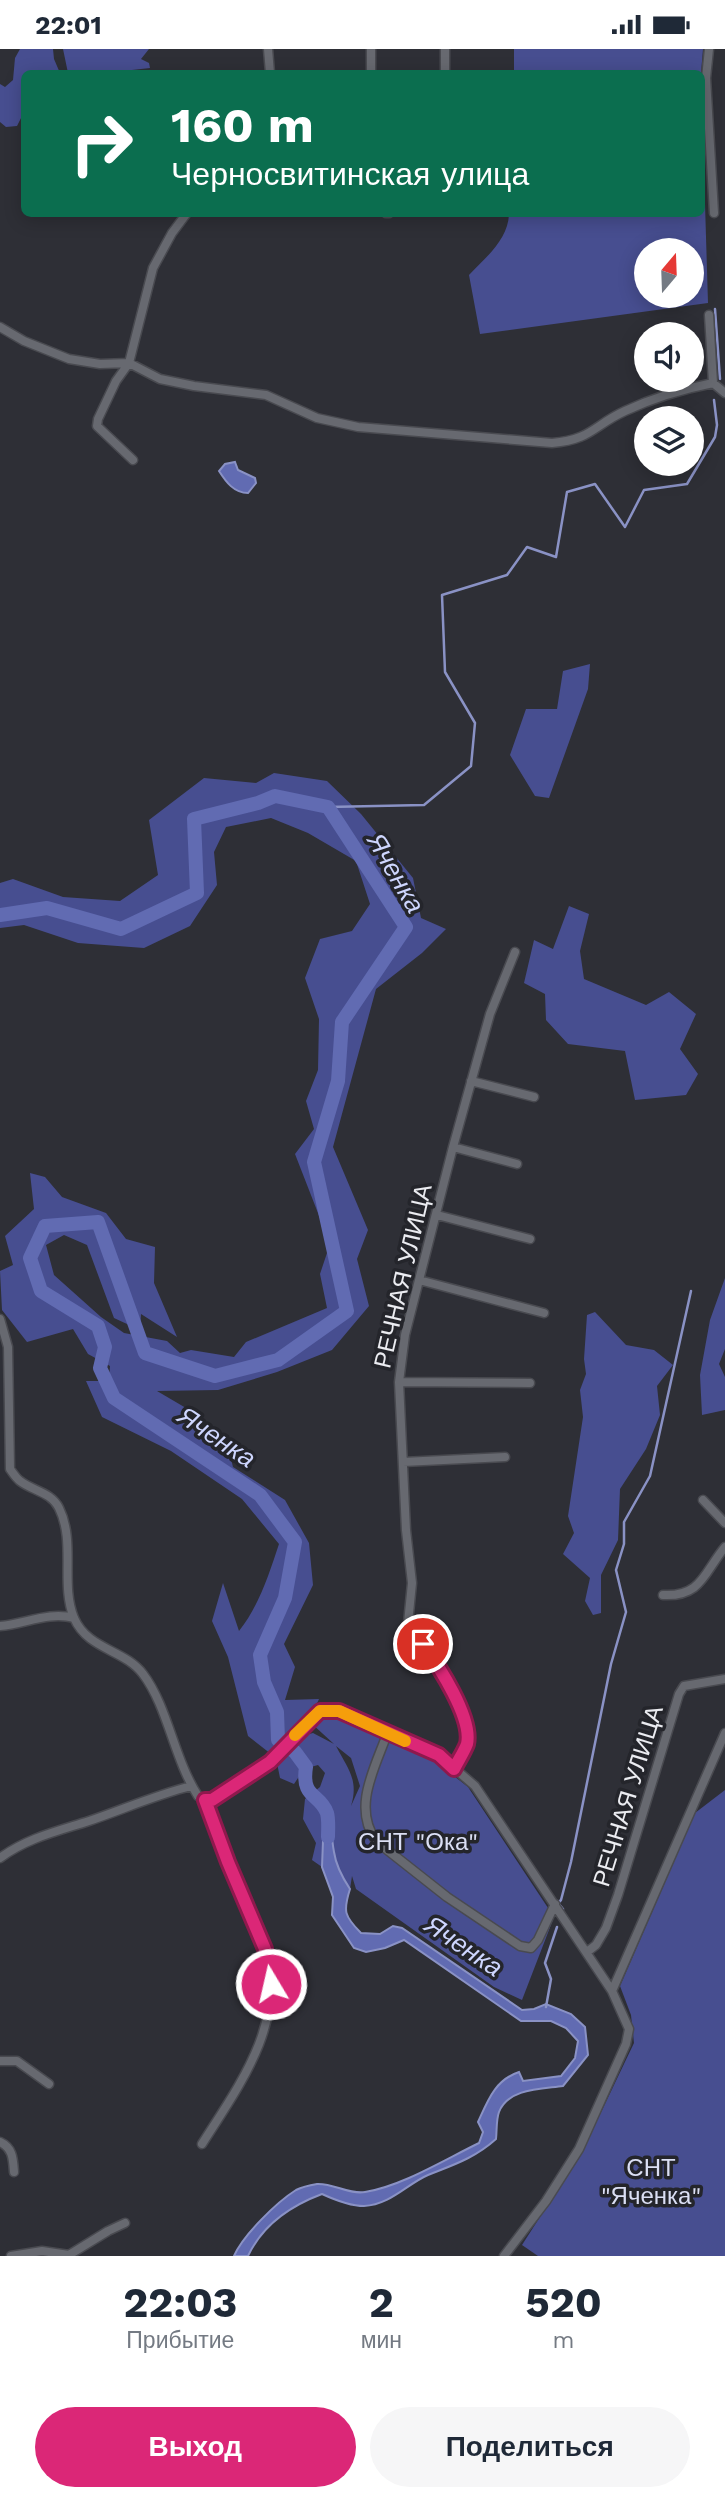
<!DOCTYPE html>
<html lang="ru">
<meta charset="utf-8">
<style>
:root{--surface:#fff;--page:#f6f6f7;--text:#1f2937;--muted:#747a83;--accent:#db2777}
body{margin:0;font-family:"Work Sans",sans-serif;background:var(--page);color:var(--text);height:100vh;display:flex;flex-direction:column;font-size:26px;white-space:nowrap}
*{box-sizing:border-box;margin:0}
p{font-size:23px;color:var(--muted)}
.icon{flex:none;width:38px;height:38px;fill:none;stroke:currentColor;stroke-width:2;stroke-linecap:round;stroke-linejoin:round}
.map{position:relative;height:2207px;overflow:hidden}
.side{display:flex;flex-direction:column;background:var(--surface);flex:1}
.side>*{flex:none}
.hud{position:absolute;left:21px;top:21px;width:684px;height:147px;border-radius:10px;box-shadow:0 4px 18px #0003;background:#0b6e4f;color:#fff;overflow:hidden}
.needle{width:46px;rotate:19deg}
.controls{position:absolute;left:634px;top:189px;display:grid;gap:14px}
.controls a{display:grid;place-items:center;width:70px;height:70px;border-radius:50%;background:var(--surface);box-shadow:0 4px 18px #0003;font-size:35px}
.pin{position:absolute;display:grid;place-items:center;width:60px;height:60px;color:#fff;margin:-30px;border:4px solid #fff;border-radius:50%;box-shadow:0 2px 7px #0007}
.me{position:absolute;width:77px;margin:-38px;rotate:351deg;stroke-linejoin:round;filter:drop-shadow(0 0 5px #0008)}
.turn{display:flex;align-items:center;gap:24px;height:147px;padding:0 35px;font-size:32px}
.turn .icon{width:91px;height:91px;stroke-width:2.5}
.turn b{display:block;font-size:49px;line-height:60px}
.eta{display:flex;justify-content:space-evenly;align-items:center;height:119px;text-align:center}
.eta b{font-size:42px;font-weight:700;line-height:49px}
.cta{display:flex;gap:14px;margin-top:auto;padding:14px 35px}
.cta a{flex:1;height:80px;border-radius:42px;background:var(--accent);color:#fff;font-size:28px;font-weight:700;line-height:80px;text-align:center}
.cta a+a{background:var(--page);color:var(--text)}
.status{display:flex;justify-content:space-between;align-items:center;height:49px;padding:0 35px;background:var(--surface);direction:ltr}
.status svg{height:19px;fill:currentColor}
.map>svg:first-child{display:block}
.green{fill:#474e90;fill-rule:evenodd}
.water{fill:#616bb2;stroke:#8a92c5;stroke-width:2}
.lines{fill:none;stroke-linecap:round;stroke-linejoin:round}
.stream{stroke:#8a92c5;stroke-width:2.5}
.river{stroke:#616bb2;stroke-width:14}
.minor-casing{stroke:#494a50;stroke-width:11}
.minor{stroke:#676970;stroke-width:8}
.route-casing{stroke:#8e194d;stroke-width:18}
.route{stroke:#db2777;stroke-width:12}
.slow{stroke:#f59e0b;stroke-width:12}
.labels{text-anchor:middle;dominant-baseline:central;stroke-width:7;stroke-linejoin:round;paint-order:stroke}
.street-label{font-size:24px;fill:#ebecf1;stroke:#24252b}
.park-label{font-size:24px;fill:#dbdff4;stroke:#24252b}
.water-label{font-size:26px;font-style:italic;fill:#ced6fe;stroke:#24252b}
</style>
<div class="status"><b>22:01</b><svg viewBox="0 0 49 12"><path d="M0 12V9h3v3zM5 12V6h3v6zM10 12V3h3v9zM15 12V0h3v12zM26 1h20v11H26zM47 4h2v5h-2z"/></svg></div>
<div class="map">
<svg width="725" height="2207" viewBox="0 0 725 2207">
<rect width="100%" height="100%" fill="#2e2f36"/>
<path class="green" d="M20,0H53L54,10L60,24H24V63L17,77L6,78L0,73V35L5,38L13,31L15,9Z
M63,0H149L141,10L149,14L150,19L123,22L122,24H68Z
M514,0H703L701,24H514Z
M702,55L708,254L480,285L469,226C486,208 508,191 509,165L702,164ZM646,201H691V247H646Z
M590,615L588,640L549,749L535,747L510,706L526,660H557L563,622Z
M274,724L327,732L361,765L413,829L421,869L446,880L422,904L376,940L333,1098L368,1181L357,1210L369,1257L332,1301L277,1323L218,1341L157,1342L203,1369L200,1387L228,1398L233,1418L285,1451L309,1494L313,1536L284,1595L295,1618L285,1651L319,1650C315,1662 281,1693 271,1705L248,1687L228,1608L212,1572L223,1534L239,1582C259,1557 269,1525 279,1495L242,1450L171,1402L102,1368L86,1332H109L110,1317L88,1305L73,1280L27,1293L2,1261L0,1222L13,1216L5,1187L34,1160L30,1124L45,1128L62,1148L106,1164L126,1190L155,1198L154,1234L177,1288L141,1265L140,1281L114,1269L87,1196L64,1186L46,1196L54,1226L101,1268L124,1284L167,1292L180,1304L191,1301L234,1308L246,1293L327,1259L320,1225L330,1195L295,1105L314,1080L306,1052L318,1021L319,970L305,929L320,890L352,882L370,855L356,812L308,784L271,769L226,778L214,803L217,836L190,877L144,899L78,894L24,876L0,879V834L13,830L63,848L120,852L158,826L149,771L204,729L256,734Z
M569,857L589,865L580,902L584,930L646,956L669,943L696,965L680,1000L698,1025L686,1046L635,1051L625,1002L568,995L546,971L545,945L524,934L534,891L553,900Z
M725,1229V1300L719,1315L725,1328V1361L702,1366L700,1326L710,1271Z
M595,1263L626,1296L654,1301L673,1316L657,1337L660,1366L646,1400L620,1440L618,1491L601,1526V1564L593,1566L585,1552L590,1529L563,1505L574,1484L568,1467L583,1368L580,1341L586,1325L584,1310L587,1266Z
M331,1665L388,1693L436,1713L468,1738L554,1868L522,1951L494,1938L356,1840L352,1827L350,1840C342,1828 336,1818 334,1804C331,1788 335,1781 324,1767L322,1818L312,1811L316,1794L303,1770L305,1750L320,1738L325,1724L318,1716L304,1720L294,1735L280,1729L277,1714L306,1686L313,1684L334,1695L311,1674ZM336,1697L351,1709L360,1737L351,1757C359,1731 348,1720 336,1697Z
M725,1741V2207H538L522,2196L583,2101L634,1994L631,1966L620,1937L695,1764Z"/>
<path class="water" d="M235,413L238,421L255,429L256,434L248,444C234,444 226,433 219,422L225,415Z
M324,1766C333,1779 331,1788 334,1803C336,1817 342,1828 350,1840C343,1862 344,1867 361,1884L380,1885L393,1877L402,1879L522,1961L534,1960L546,1955L571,1965L585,1978L588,2006L563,2037C543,2040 508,2039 499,2063C496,2071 497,2082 496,2090C475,2109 453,2116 428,2126C407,2135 390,2156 364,2157C350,2157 335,2151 322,2145C290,2157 263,2175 248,2207H234C243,2186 277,2153 296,2141C302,2138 311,2136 317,2135C333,2134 350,2146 365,2143C402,2137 444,2111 479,2094L483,2083L478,2073C488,2051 495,2031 519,2023L523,2032L561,2027L575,2009L578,1992L566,1979L551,1972H521L404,1891L385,1899L366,1903L354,1899L332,1866L333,1848L322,1818Z"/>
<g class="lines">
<path class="stream" d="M715,260L720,330
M328,758L424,756L471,717L475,674L445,623L442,546L507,526L527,498L556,508L567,443L595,435L625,478L644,441L687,435L715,388L717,376L714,351
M563,1860L558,1854L561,1851L571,1813L611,1615L626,1563L616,1521L624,1495V1473L650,1427L691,1242
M546,1958L551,1930L545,1914L557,1878"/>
<path class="river" d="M0,866L47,859L121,880L197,844L194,770L258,754L275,747L328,758L406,878L342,973L338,1032L314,1113L347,1262L278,1311L215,1327L145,1304L98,1173L45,1177L30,1209L41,1242L98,1277L105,1298L100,1319L114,1349L260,1446L295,1493L285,1549L260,1606L264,1633L277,1663L278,1691L295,1703L306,1718C301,1750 320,1744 327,1764C329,1771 328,1782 328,1788"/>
<defs>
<path id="minor" d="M268,0L270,24
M371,0V24
M709,0L706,29L714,164
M445,24V0
M386,164H389
M709,266L713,334L725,344
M0,278L24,292L69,310L100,315L129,314L160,330L194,337L266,346L317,369L358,378L552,394C591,391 594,376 625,362C653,349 683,340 713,334
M133,411L97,377L98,370L116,332L129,314L153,219L172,184L187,164
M471,1032L534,1048
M453,1098L517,1115
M437,1166L530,1190
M419,1231L544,1264
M0,1270L8,1298L10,1420C13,1424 16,1429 20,1432C33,1442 51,1443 59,1459C76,1493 60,1535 74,1569C88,1601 124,1600 143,1625C168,1658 174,1710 198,1747L205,1751H212L270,1713L301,1679L320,1663L339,1662L439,1706L475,1737L612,1942L629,1980L626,1995L579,2100L546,2152L504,2207
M399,1333L530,1334
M403,1413L505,1408
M703,1451L725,1474
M663,1546C702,1548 704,1523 725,1498
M0,1577C25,1575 49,1562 74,1569
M387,1685C375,1719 352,1758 376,1792L447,1848L520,1897L531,1899L538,1891L555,1855
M455,1720L467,1694V1675L438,1617L408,1574L412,1534L406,1481L399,1333L405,1286L453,1098L490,965L515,903
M0,1809C27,1789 58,1782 89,1772C124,1760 156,1746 191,1737
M587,1903L596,1896L606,1879L618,1846L679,1645L684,1637L725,1630
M612,1942L725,1684
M0,2012H17L49,2035
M0,2093C13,2099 13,2110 14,2123
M202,2095C238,2038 286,1975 266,1904C260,1883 246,1857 237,1836C226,1808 211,1780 205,1751
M11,2207L42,2202L69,2206L108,2182L125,2174"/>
</defs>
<use href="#minor" class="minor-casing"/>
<use href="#minor" class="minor"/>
</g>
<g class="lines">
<defs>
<path id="route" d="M271,1935L265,1900L228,1813L205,1751H212L270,1713L320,1662H339L439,1706L454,1720C458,1712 464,1703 467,1695C473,1669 438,1616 423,1595"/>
</defs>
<use href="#route" class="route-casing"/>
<use href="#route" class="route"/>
<path class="slow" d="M295,1686L320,1662H339L405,1692"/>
</g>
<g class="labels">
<g class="street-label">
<text transform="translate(403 1227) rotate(-77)">РЕЧНАЯ УЛИЦА</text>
<text transform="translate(628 1747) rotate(-73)">РЕЧНАЯ УЛИЦА</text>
</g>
<g class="park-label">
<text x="418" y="1793">СНТ "Ока"</text>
<text x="651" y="2119">СНТ<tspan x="651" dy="28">"Яченка"</tspan></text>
</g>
<g class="water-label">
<text transform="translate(396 824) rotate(60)">Яченка</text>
<text transform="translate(217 1388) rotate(34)">Яченка</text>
<text transform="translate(464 1897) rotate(34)">Яченка</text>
</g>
</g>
</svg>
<div class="controls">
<a><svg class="needle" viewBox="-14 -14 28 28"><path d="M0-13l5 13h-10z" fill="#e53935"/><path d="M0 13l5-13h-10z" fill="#747a83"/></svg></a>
<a><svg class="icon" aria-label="sound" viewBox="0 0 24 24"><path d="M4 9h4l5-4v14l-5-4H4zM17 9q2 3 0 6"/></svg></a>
<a><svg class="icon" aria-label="layers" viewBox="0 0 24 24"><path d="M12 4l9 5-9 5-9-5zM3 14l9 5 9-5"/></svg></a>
</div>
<div class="pin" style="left:423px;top:1595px;background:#d93025"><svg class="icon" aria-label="arrive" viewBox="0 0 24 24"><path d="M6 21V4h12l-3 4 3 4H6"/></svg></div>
<svg class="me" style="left:271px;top:1935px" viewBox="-20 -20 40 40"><circle r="17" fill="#db2777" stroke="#fff" stroke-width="3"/><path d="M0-11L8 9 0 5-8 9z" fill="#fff"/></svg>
<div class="hud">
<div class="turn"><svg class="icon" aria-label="right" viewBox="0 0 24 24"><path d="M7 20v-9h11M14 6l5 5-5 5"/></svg><div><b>160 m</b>Черносвитинская улица</div></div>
</div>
</div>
<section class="side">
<div class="eta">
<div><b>22:03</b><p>Прибытие</p></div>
<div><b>2</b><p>мин</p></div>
<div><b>520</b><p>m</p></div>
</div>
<div class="cta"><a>Выход</a><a>Поделиться</a></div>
</section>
